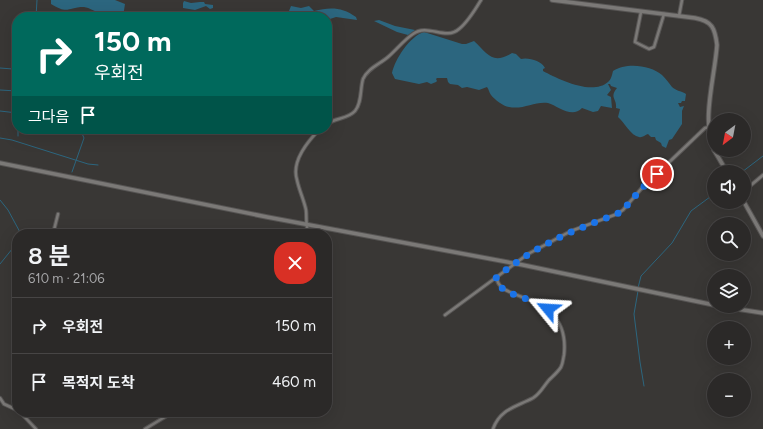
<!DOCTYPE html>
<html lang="ko">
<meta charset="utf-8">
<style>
:root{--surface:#2b2928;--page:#373534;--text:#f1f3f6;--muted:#a6a6a8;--line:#474545}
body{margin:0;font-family:Figtree,"Noto Sans KR",sans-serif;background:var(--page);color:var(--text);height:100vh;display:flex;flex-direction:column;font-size:15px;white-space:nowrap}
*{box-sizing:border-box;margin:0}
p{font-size:13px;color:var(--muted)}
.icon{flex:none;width:22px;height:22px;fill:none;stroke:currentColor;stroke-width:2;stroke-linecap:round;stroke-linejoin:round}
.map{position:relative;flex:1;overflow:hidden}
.drawer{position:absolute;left:12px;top:229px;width:320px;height:188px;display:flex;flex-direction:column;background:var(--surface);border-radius:16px;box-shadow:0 4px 16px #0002,0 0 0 1px var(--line)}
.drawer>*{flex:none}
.hud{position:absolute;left:12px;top:12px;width:320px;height:122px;border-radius:16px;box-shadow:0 4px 16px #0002,0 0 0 1px var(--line);background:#00695c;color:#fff;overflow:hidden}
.needle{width:26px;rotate:212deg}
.tools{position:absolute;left:707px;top:113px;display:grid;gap:8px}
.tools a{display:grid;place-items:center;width:44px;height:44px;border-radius:50%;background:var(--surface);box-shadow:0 4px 16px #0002,0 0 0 1px var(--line);font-size:20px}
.pin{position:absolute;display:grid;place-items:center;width:34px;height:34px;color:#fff;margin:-17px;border:2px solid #fff;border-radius:50%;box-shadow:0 1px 4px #0007}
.me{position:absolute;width:44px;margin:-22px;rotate:297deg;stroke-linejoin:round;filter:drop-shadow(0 0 3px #0008)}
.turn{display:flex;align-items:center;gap:14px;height:84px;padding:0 16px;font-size:18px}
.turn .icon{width:52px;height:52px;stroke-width:2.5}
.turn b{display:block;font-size:28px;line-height:34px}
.then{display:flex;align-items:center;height:38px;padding:0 16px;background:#0003;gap:8px;font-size:15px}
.round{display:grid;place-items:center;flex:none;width:42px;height:42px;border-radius:16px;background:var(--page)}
.overview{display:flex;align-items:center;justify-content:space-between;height:68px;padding:0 16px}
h1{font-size:24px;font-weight:600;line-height:30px}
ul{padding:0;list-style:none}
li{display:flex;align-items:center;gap:12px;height:56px;padding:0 16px;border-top:1px solid var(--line)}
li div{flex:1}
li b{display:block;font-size:15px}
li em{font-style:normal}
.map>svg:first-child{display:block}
.water{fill:#2c667f}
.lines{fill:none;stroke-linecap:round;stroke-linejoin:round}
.stream{stroke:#2c667f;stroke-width:1}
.minor-casing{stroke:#575554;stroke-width:4.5}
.secondary-casing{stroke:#575554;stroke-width:5.5}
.minor{stroke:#7b7977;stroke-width:2.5}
.secondary{stroke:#7b7977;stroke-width:3.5}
.route{stroke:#1a73e8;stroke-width:7;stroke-dasharray:0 12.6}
</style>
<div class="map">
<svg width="763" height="429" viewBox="0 0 763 429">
<rect width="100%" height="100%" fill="#393735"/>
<path class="water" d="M51,0H115L125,4L123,17C115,18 107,17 99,13C94,11 90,8 84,7C67,7 69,15 51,4Z
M184,1L191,3L200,2H204L205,4L213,5V8L210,9L206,6L195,10L183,8V3Z
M291,6L301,8L309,6L314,11C330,7 342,7 356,17L357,20L336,17L327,20V17H307L289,11Z
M379,20L395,26L415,30L408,35L397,32L374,21Z
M424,32L462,44H466L474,41C488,54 492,65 512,53L516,54L521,59C528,57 542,61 545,68L543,69V71C558,79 592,96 608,82C611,80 612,75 613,71C626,62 651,65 662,75C666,79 669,83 672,87C676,91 682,91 686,94L685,101H682L681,103H678L680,107L684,106L682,111V124L672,139L669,140L666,148L662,146L661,143L656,140L655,137H651L648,134C645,135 642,138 639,137C631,136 624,122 618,117L620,109L616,108C617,98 609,98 617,88L611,86L610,84H608L611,90L607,95L611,97L612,108L601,106L598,111L593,112L582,108C572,119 558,106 548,103C535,101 523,110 509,107C503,106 495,100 491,95C489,92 489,90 487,87L479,90L467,87L462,88L458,85L450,84L448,82L447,78H437L436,79L437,81L436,82L431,84L427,82L419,84L395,79L392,73C395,59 410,36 424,32Z"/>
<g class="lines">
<path class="stream" d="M36,17L37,0
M0,68L13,69
M0,90L17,91
M0,111L17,113
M18,136V129
M0,138L12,140L88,164L98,165
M72,172L84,138L80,129
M742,172L763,156
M0,200L8,210L21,234
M0,264L17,243
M638,288L641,276L672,243L691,211L714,194
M638,291L634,314L640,362L644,386"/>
<defs>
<path id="minor" d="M641,12L635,42L649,49L654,47L664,14
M679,16L682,0
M327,124C335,118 348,119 355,111C362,103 360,89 363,79C368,68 380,64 388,57C397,49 404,40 413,34C428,23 445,41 459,29C468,22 475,10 481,0
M744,191L763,175
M53,234L58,214
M309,234C305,226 307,218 306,210C304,200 299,190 297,180C291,161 307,142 320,129
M445,315L528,254L571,231L617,214L623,210L641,189L705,128L709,127
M0,398L4,404L17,410
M20,412L36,429
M145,429L173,412
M493,429C500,409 516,407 533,398C540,394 543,387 549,380C553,376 558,372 561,367C563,363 563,359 564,355C571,290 497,303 497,278"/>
<path id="secondary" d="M552,0L695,18C712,21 715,28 717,45C715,76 701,121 714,149
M714,150L727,172
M0,163L267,217L523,265L714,305
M744,202L763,236
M718,306L763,313"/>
</defs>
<use href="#minor" class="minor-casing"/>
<use href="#secondary" class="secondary-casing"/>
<use href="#minor" class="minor"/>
<use href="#secondary" class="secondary"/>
</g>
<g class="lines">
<path class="route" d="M548,309C543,306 538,303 533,301C523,297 497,292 496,278C534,246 571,231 617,214L623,210L641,189L657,174"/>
</g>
</svg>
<div class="tools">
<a><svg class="needle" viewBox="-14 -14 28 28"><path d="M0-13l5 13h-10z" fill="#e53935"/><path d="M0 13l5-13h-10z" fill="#a6a6a8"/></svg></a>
<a><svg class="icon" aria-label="sound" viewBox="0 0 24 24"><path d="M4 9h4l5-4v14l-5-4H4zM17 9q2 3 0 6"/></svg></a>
<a><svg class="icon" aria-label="search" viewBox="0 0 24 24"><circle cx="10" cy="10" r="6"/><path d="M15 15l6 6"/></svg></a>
<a><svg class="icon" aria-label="layers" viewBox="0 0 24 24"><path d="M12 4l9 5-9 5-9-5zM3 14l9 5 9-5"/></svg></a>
<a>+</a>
<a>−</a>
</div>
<div class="pin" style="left:657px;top:174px;background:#d93025"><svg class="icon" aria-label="arrive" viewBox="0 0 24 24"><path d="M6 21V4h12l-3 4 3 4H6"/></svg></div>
<svg class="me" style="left:548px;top:309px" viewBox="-20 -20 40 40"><path d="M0-17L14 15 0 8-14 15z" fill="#1a73e8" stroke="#fff" stroke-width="4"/></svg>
<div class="hud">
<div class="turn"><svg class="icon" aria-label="right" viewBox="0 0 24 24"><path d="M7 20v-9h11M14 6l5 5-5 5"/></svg><div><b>150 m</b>우회전</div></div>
<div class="then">그다음<svg class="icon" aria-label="arrive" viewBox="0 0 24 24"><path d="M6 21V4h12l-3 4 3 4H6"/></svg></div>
</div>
<section class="drawer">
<div class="overview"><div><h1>8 분</h1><p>610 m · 21:06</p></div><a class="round" style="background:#d93025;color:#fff"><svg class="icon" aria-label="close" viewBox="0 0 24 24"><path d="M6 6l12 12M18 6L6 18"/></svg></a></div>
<ul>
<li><svg class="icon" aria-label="right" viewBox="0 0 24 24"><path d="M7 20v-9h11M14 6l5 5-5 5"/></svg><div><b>우회전</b></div><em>150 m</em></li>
<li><svg class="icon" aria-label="arrive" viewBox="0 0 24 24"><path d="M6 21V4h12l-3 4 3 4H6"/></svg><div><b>목적지 도착</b></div><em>460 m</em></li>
</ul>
</section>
</div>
